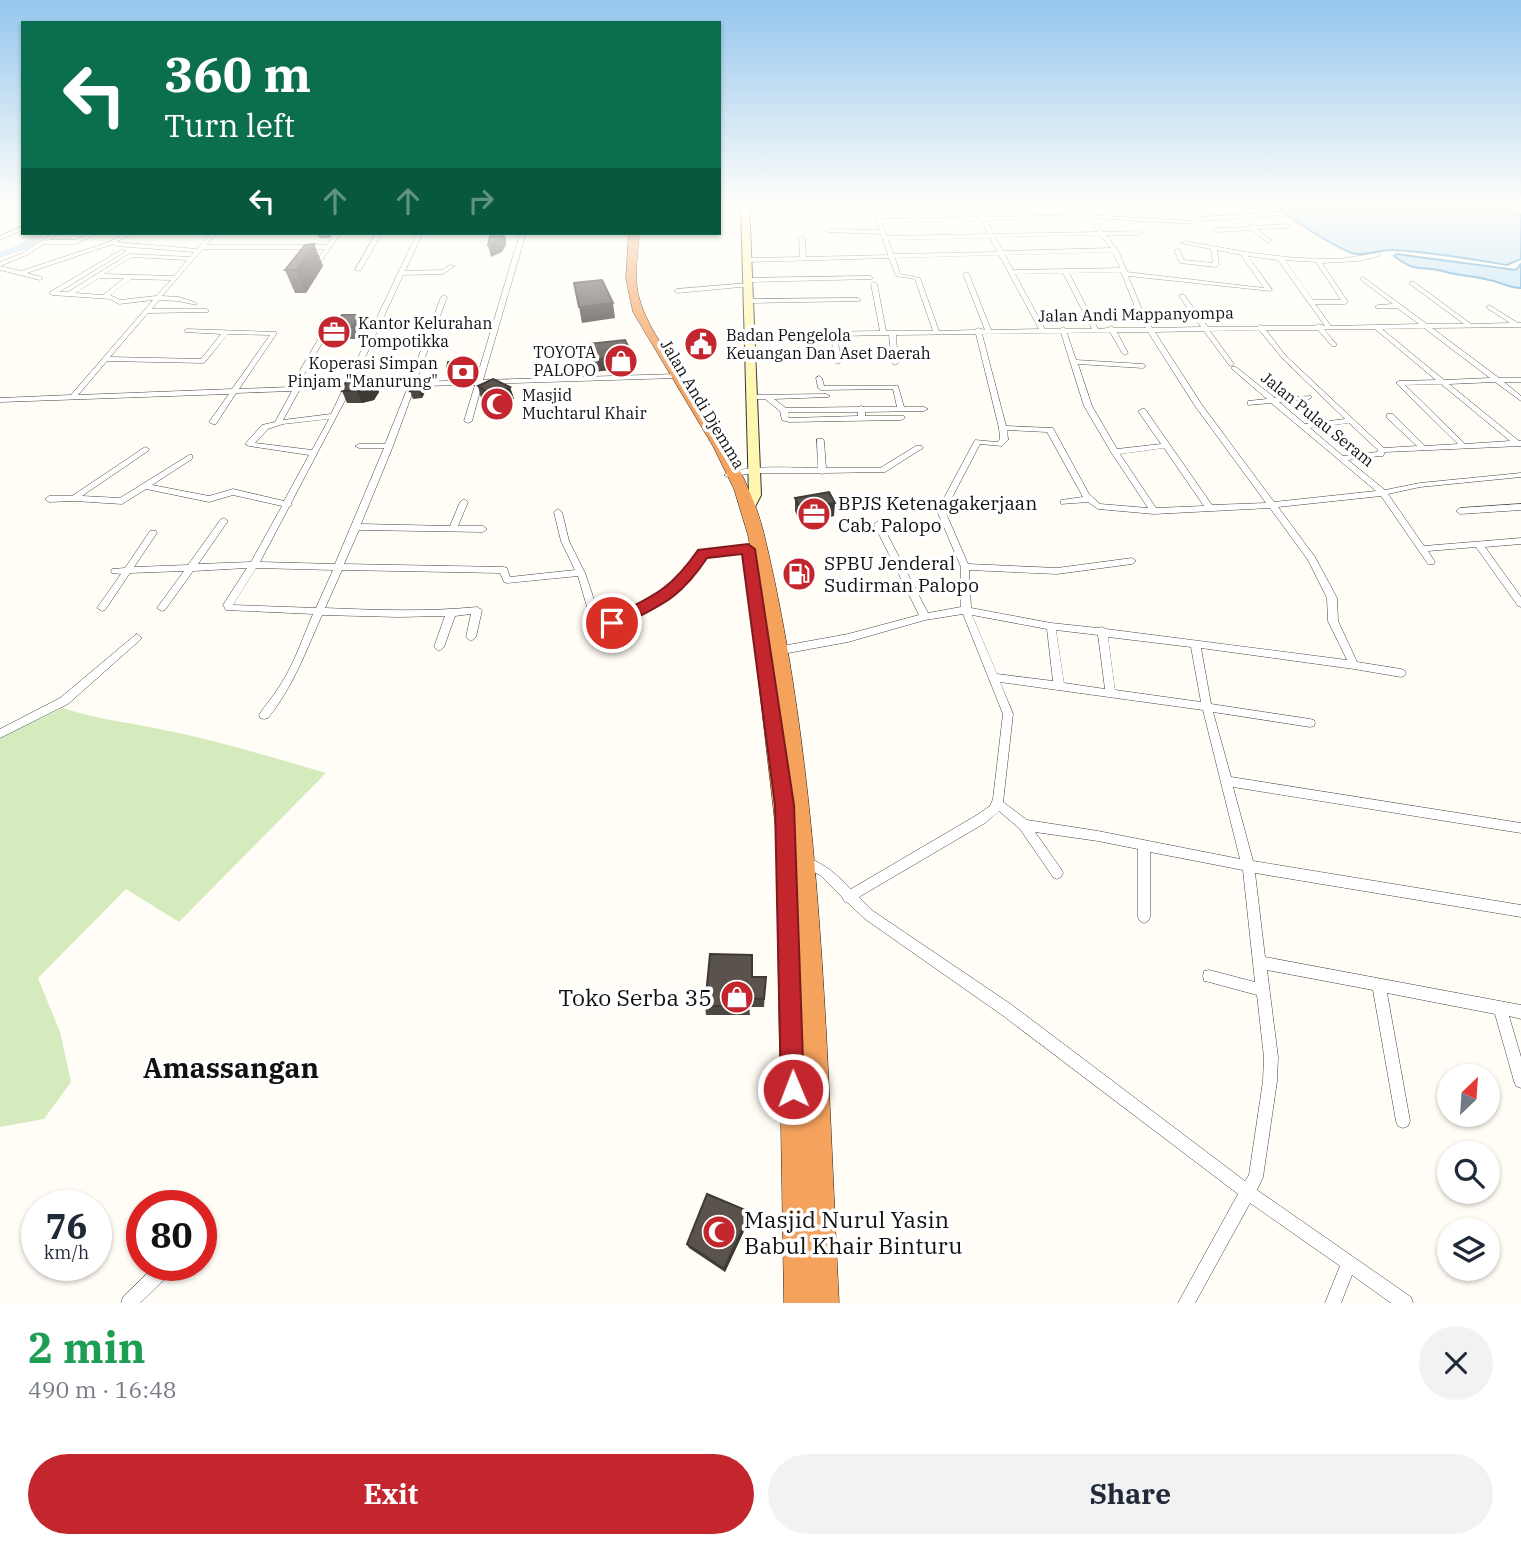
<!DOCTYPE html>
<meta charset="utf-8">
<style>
:root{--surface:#fff;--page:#f2f2f3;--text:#1f2937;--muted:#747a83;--accent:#c4262e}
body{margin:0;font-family:"IBM Plex Serif",serif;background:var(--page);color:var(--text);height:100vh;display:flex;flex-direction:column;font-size:26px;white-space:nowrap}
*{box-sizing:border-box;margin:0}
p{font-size:23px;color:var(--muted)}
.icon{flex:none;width:38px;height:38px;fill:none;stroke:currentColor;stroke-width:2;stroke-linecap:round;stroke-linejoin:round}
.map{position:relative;height:1303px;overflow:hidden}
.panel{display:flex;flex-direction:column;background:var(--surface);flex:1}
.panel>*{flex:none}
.hud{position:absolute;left:21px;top:21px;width:700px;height:214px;border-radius:0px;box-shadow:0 2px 5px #0004;background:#0b6e4f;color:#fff;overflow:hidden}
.needle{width:46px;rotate:25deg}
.buttons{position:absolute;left:1437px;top:1064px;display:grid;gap:14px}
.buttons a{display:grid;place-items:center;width:63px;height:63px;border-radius:50%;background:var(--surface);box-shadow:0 2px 5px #0004;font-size:35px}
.speed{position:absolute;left:21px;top:1190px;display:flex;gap:14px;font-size:35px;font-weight:700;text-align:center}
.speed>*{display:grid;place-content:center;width:91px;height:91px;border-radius:50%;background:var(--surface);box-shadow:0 2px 5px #0004;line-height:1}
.speed small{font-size:18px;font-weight:400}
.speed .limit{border:10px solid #d22;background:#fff;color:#111}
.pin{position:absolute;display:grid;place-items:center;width:60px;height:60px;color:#fff;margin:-30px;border:4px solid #fff;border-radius:50%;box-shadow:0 2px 7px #0007}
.me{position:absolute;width:77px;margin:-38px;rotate:359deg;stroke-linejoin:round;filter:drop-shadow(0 0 5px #0008)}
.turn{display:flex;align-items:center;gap:24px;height:147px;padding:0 28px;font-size:32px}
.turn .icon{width:91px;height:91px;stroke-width:2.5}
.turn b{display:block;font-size:49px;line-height:60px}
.lanes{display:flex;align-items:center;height:66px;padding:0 28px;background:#0003;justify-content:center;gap:35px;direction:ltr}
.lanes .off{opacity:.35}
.round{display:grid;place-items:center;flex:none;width:74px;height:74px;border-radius:37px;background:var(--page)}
.headline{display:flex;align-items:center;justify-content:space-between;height:119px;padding:0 28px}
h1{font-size:42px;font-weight:700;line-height:52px;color:#1e9e55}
.action{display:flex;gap:14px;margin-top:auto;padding:14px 28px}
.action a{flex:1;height:80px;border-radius:42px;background:var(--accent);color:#fff;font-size:28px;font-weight:700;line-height:80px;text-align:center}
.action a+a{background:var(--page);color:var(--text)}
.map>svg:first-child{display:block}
.green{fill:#d5ebbd}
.water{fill:#b9e0f7;stroke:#3f96cf;stroke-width:2}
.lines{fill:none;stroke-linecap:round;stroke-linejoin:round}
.river{fill:#b9e0f7;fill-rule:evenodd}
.street-casing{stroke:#444;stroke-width:1}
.secondary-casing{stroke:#333;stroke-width:2}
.highway-casing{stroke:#222;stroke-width:1}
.street{fill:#fff;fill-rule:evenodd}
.secondary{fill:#fff6b0;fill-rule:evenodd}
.highway{fill:#f5a25d;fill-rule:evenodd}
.wall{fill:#4d4742}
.shaded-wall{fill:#3f3936}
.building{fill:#5a524d;stroke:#3f3936;stroke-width:2}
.route{fill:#c4262e;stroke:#7f191e;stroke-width:2}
.labels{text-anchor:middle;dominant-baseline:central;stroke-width:7;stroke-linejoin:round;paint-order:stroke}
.far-street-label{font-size:16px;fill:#111;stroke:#fff}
.far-poi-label{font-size:16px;fill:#111;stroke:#fff;text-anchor:start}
.poi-label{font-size:19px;fill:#111;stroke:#fff;text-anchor:start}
.near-poi-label{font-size:23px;fill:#111;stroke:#fff;text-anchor:end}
.near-quarter-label{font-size:28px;font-weight:bold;fill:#111;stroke:#fff}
</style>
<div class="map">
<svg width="1521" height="1303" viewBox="0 0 1521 1303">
<rect width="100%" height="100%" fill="#fffdf5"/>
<path class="green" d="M63,708C98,720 134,723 169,731C222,742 274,758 326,773L179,922L126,889L38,978L60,1032L71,1082L44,1119L0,1127V738Z"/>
<path class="water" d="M1273,203H1521V206L1507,207L1521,214V259L1507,265C1470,259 1432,252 1394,250C1381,249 1369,255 1356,254C1344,253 1281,214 1273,203Z
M1396,254L1516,270L1521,264V288C1508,288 1501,282 1489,280C1475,276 1460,276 1446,272C1423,264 1418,275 1394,256Z"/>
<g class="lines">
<path class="river" d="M38,233H49L27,249L0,258V252L19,245Z"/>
<defs>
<path id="street" d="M852,203H920L877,206L881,219L979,217L972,203H977L984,217L1084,215L1075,203H1080L1089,215L1192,221L1194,222V224L1092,218L1103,232L1139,231L1142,233L1139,235H1106L1118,250L1127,272L1264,288L1241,255L1217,250L1219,265L1216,267L1180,263L1174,250L1179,249L1184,260L1213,263L1211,249L1181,243L1184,241L1252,253L1296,258L1340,259L1377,253L1379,254V256L1359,261L1322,263L1348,302L1345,304H1315L1331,326L1419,324L1397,308H1376L1375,307L1378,305L1393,304L1361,280V278L1363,277L1427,324H1464L1410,284V282H1414L1471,324L1510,323L1487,308L1486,307L1489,305L1518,323H1521V327L1432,328L1499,378H1521V382H1504L1521,396V401L1495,382L1449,384L1519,441H1521V446L1385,452L1383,456H1380L1348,460L1385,490L1420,483L1521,473V477L1420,487L1388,494L1424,546L1521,538V544L1485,547L1521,597V607L1518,606L1476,547L1428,551L1435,562L1434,564H1428L1381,496L1278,507L1315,557L1337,598L1338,621L1357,662L1401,669L1404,670L1406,673L1404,676L1401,677L1354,669L1201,648L1211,704L1310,719L1314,720L1315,723L1314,726L1310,727L1213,712L1231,777L1521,823V833L1233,787L1253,861L1521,905V917L1255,873L1265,957L1521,1005V1019L1509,1016L1521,1057V1088L1516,1086L1514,1081L1495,1014L1387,993L1410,1121L1408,1126L1403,1128L1398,1126L1396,1121L1373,990L1267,970L1278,1057L1277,1081L1263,1177L1257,1190L1411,1297L1413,1303H1391L1352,1275L1341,1303H1325L1340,1266L1250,1203L1195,1303H1178L1238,1194L1002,1015L865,919L848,903L844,901L842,897L820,875L800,865L798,861L800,857L804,856C825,864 835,873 851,889L977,815L990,806L993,799L1003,714L963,614L925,620L848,642L777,655L772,651L777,647L848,634L919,615L874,524L878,521L882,524L928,613L961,607V567L937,511L975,440L997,442L1000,439L999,428L976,334L896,335L898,363L895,365L892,363L889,335L837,336L841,362L838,364L835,362L831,336L751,337L748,335L751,333L880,331L871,284L874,282L877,284L886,331H933L915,279L896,276L889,258L749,262L746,260L749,258L800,257L799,238L802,236L805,238L806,257L888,255L881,234L827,232L826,231L829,229L880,230L872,207L850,206L849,205ZM1086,218L1098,232L994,234L986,220ZM981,220L988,234L887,236L882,223ZM1100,235L1111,248L1003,251L995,237ZM990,238L997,252L894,254L888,240ZM1113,252L1120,268L1013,270L1005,255ZM999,255L1039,329L991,330L969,274L966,272L963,274L985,330L978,328L975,330L939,331L920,278L900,274L895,258ZM1248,256L1278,260L1325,326L1318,324L1315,326H1263L1260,325L1257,327H1208L1184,295L1182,294L1179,296L1201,327L1152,328L1145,317L1128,276L1271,291L1272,290ZM1285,260L1316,262L1341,300H1313ZM1121,272L1139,317L1146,328H1114L1111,326L1108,328L1098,329L1069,273ZM1063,273L1092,329H1066L1063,327L1060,329H1045L1015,274ZM1424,328L1490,378L1444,380L1382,329ZM1324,329H1375L1436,380L1399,381L1396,383L1458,444L1425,446L1393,414H1387V418L1417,446L1384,448L1286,356L1266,330H1318L1332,346H1336V344ZM1259,330L1282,358L1345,419L1305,424L1279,402L1309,399L1311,398V396L1275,398L1236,367H1232V369L1267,399L1248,401V405L1271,403L1376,491L1274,502L1202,405L1155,332L1204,331L1229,365L1231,366L1234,364L1210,331ZM1110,332L1122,353L1125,355L1128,353L1117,332H1148L1195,406L1266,503L1212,505L1145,409H1142L1138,411L1161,444L1117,449L1092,406L1078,364L1143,368L1146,366L1143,364L1076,360L1067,333ZM1061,333L1084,406L1111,452L1148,508L1100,504L1089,494L1053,428L1006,426L982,334ZM1441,384L1510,441L1465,444L1405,385ZM1349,423L1378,450L1377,452L1343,456L1310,428ZM1007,430L1047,432L1083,497L1061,500V504L1088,502L1098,509L1154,514L1270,508L1308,560L1327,598L1328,621L1347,660L1106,629L1102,627L1098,628L1051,623L971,608L969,570L1057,574L1132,564L1136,561L1132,558L1057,568L968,564L945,511L980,444L1002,446L1008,440ZM1164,448L1204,506L1156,508L1120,454ZM972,615L1047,629L1053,681L997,674ZM1056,630L1098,635L1105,689L1064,683ZM1108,637L1191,647L1201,702L1115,690ZM1000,682L1203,710L1240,859L1098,831L1027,820L1003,802L1013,714ZM999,811L1020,829L1053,877L1057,879L1061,877L1063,873L1061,869L1035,832L1098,841L1138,849V917L1140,921L1144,923L1148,921L1150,917V852L1243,870L1255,982L1209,970L1204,971L1203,976L1204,981L1209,982L1257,995L1264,1057L1263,1081L1249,1175L1245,1181L1012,1005L873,911L859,897L985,823Z
M1153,203L1190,205L1258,203L1190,209Z
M23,206V209L0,217V213Z
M1279,212L1281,213V215L1200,221L1197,219L1200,217Z
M1250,224L1254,226L1287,224L1290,226L1287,228L1257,229L1271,240L1272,241L1269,243L1251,230L1215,232L1212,230L1215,228L1248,227Z
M23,226V230L0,240V236Z
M53,233H59L49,240H75L91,233H98L76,244H44L27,255L0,266V262L23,253Z
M126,233H133L116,242L197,249L211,233H217L206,245H327L335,233H341L319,265L317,266L314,264L325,249H203L162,296L179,297L197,303V305L178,301L159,300L152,309H206L209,311L208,312L148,313L110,357L201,359L221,334L185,332V330L187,329L276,332L277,333L239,389L290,387L319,338L322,336L325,338L297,387L345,385L417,233H423L405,271L442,270L450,265L455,266L443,274L403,275L352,386V387L291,503L292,505L289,507L260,562L335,564L384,448H359L355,446L359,444H385L408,387L364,388L361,386L364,384L409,382L441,297L444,295L447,297L416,382L476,380L520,233H526L483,380L676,374L679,376L676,378L482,384L472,421L468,423L464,421L475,385L415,386L393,446L361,524L450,526L460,502L464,499L468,502L458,526H483L487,529L483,532L359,530L344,564L504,567L507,568L510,577L575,570L561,541L554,512L558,509L562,512L569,541L585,573L602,623L666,592L684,575L700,552L748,546L752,549L748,552L706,557L690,579L672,596L601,630L592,624L578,576L507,583L504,582L500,573L342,570L325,608C376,610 426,612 477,607L482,610L476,637L471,641L466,637L471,614L455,616L444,647L439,651L434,647L445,616L398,617L322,615C306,651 293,687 268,718L264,719L260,718L259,715C265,705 273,697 279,687C294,665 302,639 313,614L226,610L223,605L247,568L193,571L165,610L162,611L157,608L184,571L130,573L105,610L102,611L97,608L121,574L112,573L111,571L112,569L125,568L150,531H156L157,533L134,567L188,565L221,519L224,518L228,521L198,564L251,562L282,506L233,495L209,502L146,489L122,504L74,501L49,502L45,499L49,496H72L145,447L149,449L148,451L82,496L120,498L189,455H192V459L152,485L209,496L233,489L284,501L309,455L249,446L245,444L262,425L275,422L292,391L236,393L216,424H213L209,422L229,394L0,402V398L71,395L153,300L119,304L110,299L52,295L49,293L50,292L121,250L126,251L59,292H68L129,254L190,257L194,252L116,246L113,244L27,273L42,277V279L40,280L0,270V266L21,271L109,242ZM132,257L187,260L174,276L104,274ZM99,278H124L103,295L75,293ZM131,279L171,280L156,296L120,300L110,295ZM228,334L270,335L232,389L78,395L107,361L203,363L205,362ZM343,389L331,414L283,420L299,391ZM329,419L312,450L255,443L268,429L283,424ZM256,568L333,570L316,608L233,605Z
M376,233H382L361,270L356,271L355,270Z
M870,276L873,278L872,279L749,282L746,280L749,278Z
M749,283L751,284V286L677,293L674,291L677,289Z
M858,298L861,300L860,301L750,303L747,301L750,299Z
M819,376L822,378L824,386H898L904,407H924L928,409L924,411L865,412V416H904L905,418L901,420L789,422L782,420L780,411L765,399H750L746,397L750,395L826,394L830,396L828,397L774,399L786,408L858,407L861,406L864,407H897L893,389L821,390L818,388L816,378ZM788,412H858V416L790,418L788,417Z
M817,439H823L824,441L826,468H880L916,446H922L923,448L885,472L825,473L822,474L819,473H753L728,477L724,475C744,464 794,468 818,468Z
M1521,504V510L1460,514L1456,511L1460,508Z
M137,634L142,638L140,640L68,704L0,738V729L60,698L134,636Z
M156,1265H175L173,1271L140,1303H121L123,1297Z"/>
<path id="secondary" d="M741,203H749L761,495L753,511L749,512L743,508L749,495Z"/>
<path id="highway" d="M629,233H639C638,253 634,274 638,294C645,323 664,348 680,372C713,423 749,474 764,534C823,780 826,1052 839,1303H784L776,831L751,615L753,611L762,610L748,535L734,489L713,446L633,312L626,279Z"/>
</defs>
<use href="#street" class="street-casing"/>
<use href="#secondary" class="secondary-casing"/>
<use href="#highway" class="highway-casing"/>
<use href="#street" class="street"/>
<use href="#secondary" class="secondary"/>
<use href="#highway" class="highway"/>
</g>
<path class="wall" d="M317,233H333L329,238H319Z
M314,244L323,266L306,293H295L285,270Z
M332,327H363L357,339H336Z
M587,344L632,354L634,366L595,372L589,356Z
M463,361L465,369L462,379L449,378L447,370Z
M374,379L379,392L374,400L362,403H347L342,391Z
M423,381L426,390L422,398L413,399L410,391Z
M478,386L510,387L514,399L496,409L481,398Z
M795,498L834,516L800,522L795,511Z
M752,977H766L764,1007H749L750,1015H706L705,1006Z
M751,1216L725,1272L689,1248L687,1244Z"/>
<path class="shaded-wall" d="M327,233H333L329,238Z
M503,233H504L506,239V245L502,252L491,257L488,245Z
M314,244L323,266L306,293L296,270Z
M613,303L615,318L582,323L579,307Z
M359,315L363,327L357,339L353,327Z
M632,354L634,366L595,372L593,360Z
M463,361L465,369L462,379L460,370Z
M374,379L379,392L374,400L362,403L357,391Z
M423,381L426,390L422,398L419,390Z
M510,387L514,399L496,409L493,396Z
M835,503L834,516L800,522V509Z
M750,1212L751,1216L725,1272L724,1269Z"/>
<path class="building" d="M491,233H503V234L499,241L488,245Z
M314,244L296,270H285L305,245Z
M602,280L613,303L579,307L574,283Z
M342,315H359L353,327H332Z
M625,340L632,354L593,360L587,344Z
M463,361L460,370H447L448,362Z
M374,379L370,387L357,391H342L346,382Z
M493,379L510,387L493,396L478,386Z
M415,381H423L419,390L410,391Z
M829,492L835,503L800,509L795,498Z
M710,954L752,955V977H766L764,999L749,998V1006H705Z
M707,1194L750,1212L724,1269L687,1244Z"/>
<linearGradient id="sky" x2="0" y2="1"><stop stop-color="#95c6ee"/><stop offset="0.53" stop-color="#fffefa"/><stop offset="1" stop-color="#fffefa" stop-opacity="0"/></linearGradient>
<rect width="1521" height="386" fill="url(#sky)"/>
<path class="route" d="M748,544L755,549L794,805L804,1089L801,1097L793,1101L785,1097L781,1089L775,805L742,554L707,558C679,600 661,605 618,627L612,628L605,623L607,619C651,597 669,592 698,550Z"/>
<defs>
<symbol id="office-disc" viewBox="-11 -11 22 22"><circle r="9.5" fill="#c4262e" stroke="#fff"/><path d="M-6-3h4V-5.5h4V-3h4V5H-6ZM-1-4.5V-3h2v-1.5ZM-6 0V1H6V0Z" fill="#fff"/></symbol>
<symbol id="civic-disc" viewBox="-11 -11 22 22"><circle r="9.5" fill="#c4262e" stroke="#fff"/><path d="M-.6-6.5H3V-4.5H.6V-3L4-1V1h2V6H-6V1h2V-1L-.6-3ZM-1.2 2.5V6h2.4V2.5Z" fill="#fff"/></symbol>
<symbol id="shop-disc" viewBox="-11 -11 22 22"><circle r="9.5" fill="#c4262e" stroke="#fff"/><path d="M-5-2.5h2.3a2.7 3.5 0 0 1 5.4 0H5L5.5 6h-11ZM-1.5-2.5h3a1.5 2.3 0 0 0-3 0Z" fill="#fff"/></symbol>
<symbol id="bank-disc" viewBox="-11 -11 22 22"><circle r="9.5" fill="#c4262e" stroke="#fff"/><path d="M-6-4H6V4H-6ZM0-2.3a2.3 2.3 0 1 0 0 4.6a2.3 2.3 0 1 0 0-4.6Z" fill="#fff"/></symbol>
<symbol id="mosque-disc" viewBox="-11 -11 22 22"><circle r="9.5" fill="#c4262e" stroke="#fff"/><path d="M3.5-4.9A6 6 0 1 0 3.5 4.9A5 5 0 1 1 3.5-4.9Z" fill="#fff"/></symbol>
<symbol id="fuel-disc" viewBox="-11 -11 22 22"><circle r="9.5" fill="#c4262e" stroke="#fff"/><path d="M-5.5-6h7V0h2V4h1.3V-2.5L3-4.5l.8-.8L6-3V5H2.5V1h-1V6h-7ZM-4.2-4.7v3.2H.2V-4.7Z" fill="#fff"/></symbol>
</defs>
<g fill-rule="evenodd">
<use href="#office-disc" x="315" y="313" width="38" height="38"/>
<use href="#civic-disc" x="682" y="325" width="38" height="38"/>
<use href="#shop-disc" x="602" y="342" width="38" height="38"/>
<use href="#bank-disc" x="444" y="353" width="38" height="38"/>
<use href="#mosque-disc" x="478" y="385" width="38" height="38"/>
<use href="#office-disc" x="795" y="495" width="38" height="38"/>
<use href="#fuel-disc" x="780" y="555" width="38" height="38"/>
<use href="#shop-disc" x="718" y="978" width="38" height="38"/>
<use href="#mosque-disc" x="700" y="1213" width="38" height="38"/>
</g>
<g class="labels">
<g class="far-street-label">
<text transform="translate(1136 314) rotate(-1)">Jalan Andi Mappanyompa</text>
<text transform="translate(703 404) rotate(59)">Jalan Andi Djemma</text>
<text transform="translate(1318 419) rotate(39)">Jalan Pulau Seram</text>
</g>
<g class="far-poi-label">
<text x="358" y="323">Kantor Kelurahan<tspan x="358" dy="18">Tompotikka</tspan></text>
<text x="726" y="335">Badan Pengelola<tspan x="726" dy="18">Keuangan Dan Aset Daerah</tspan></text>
<text x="596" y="352" text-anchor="end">TOYOTA<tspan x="596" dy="18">PALOPO</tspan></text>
<text x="438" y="363" text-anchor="end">Koperasi Simpan<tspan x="438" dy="18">Pinjam "Manurung"</tspan></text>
<text x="522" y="395">Masjid<tspan x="522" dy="18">Muchtarul Khair</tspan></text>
</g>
<g class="poi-label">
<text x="838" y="503">BPJS Ketenagakerjaan<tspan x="838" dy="22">Cab. Palopo</tspan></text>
<text x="824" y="563">SPBU Jenderal<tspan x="824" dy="22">Sudirman Palopo</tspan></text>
</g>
<g class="near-poi-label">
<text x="712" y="997">Toko Serba 35</text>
<text x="744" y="1219" text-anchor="start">Masjid Nurul Yasin<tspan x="744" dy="26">Babul Khair Binturu</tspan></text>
</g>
<g class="near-quarter-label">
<text x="231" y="1067">Amassangan</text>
</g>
</g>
</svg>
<div class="buttons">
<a><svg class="needle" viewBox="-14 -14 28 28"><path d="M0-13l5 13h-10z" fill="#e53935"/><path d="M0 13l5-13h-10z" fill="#747a83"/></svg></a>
<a><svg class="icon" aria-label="search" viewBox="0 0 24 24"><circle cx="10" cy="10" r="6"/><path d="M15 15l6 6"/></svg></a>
<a><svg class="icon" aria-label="layers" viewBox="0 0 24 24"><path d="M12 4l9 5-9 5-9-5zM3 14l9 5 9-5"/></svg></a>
</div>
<div class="speed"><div>76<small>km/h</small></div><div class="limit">80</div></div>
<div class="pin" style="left:612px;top:623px;background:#d93025"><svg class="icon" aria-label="arrive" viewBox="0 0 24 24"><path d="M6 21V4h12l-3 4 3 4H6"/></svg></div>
<svg class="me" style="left:793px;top:1089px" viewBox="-20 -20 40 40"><circle r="17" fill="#c4262e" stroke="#fff" stroke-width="3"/><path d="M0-11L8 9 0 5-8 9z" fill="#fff"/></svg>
<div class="hud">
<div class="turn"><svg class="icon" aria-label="left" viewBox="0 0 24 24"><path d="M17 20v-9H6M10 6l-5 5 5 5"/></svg><div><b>360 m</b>Turn left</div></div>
<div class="lanes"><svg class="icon" aria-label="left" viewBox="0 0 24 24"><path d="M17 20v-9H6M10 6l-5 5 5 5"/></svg><svg class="icon off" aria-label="ahead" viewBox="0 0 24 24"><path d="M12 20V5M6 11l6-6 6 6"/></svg><svg class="icon off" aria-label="ahead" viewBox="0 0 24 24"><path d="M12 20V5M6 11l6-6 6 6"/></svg><svg class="icon off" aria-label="right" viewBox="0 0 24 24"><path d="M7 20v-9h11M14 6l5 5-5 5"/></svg></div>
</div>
</div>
<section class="panel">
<div class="headline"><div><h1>2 min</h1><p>490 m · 16:48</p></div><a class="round"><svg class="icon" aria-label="close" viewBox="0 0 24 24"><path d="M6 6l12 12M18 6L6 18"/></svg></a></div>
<div class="action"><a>Exit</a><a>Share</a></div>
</section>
